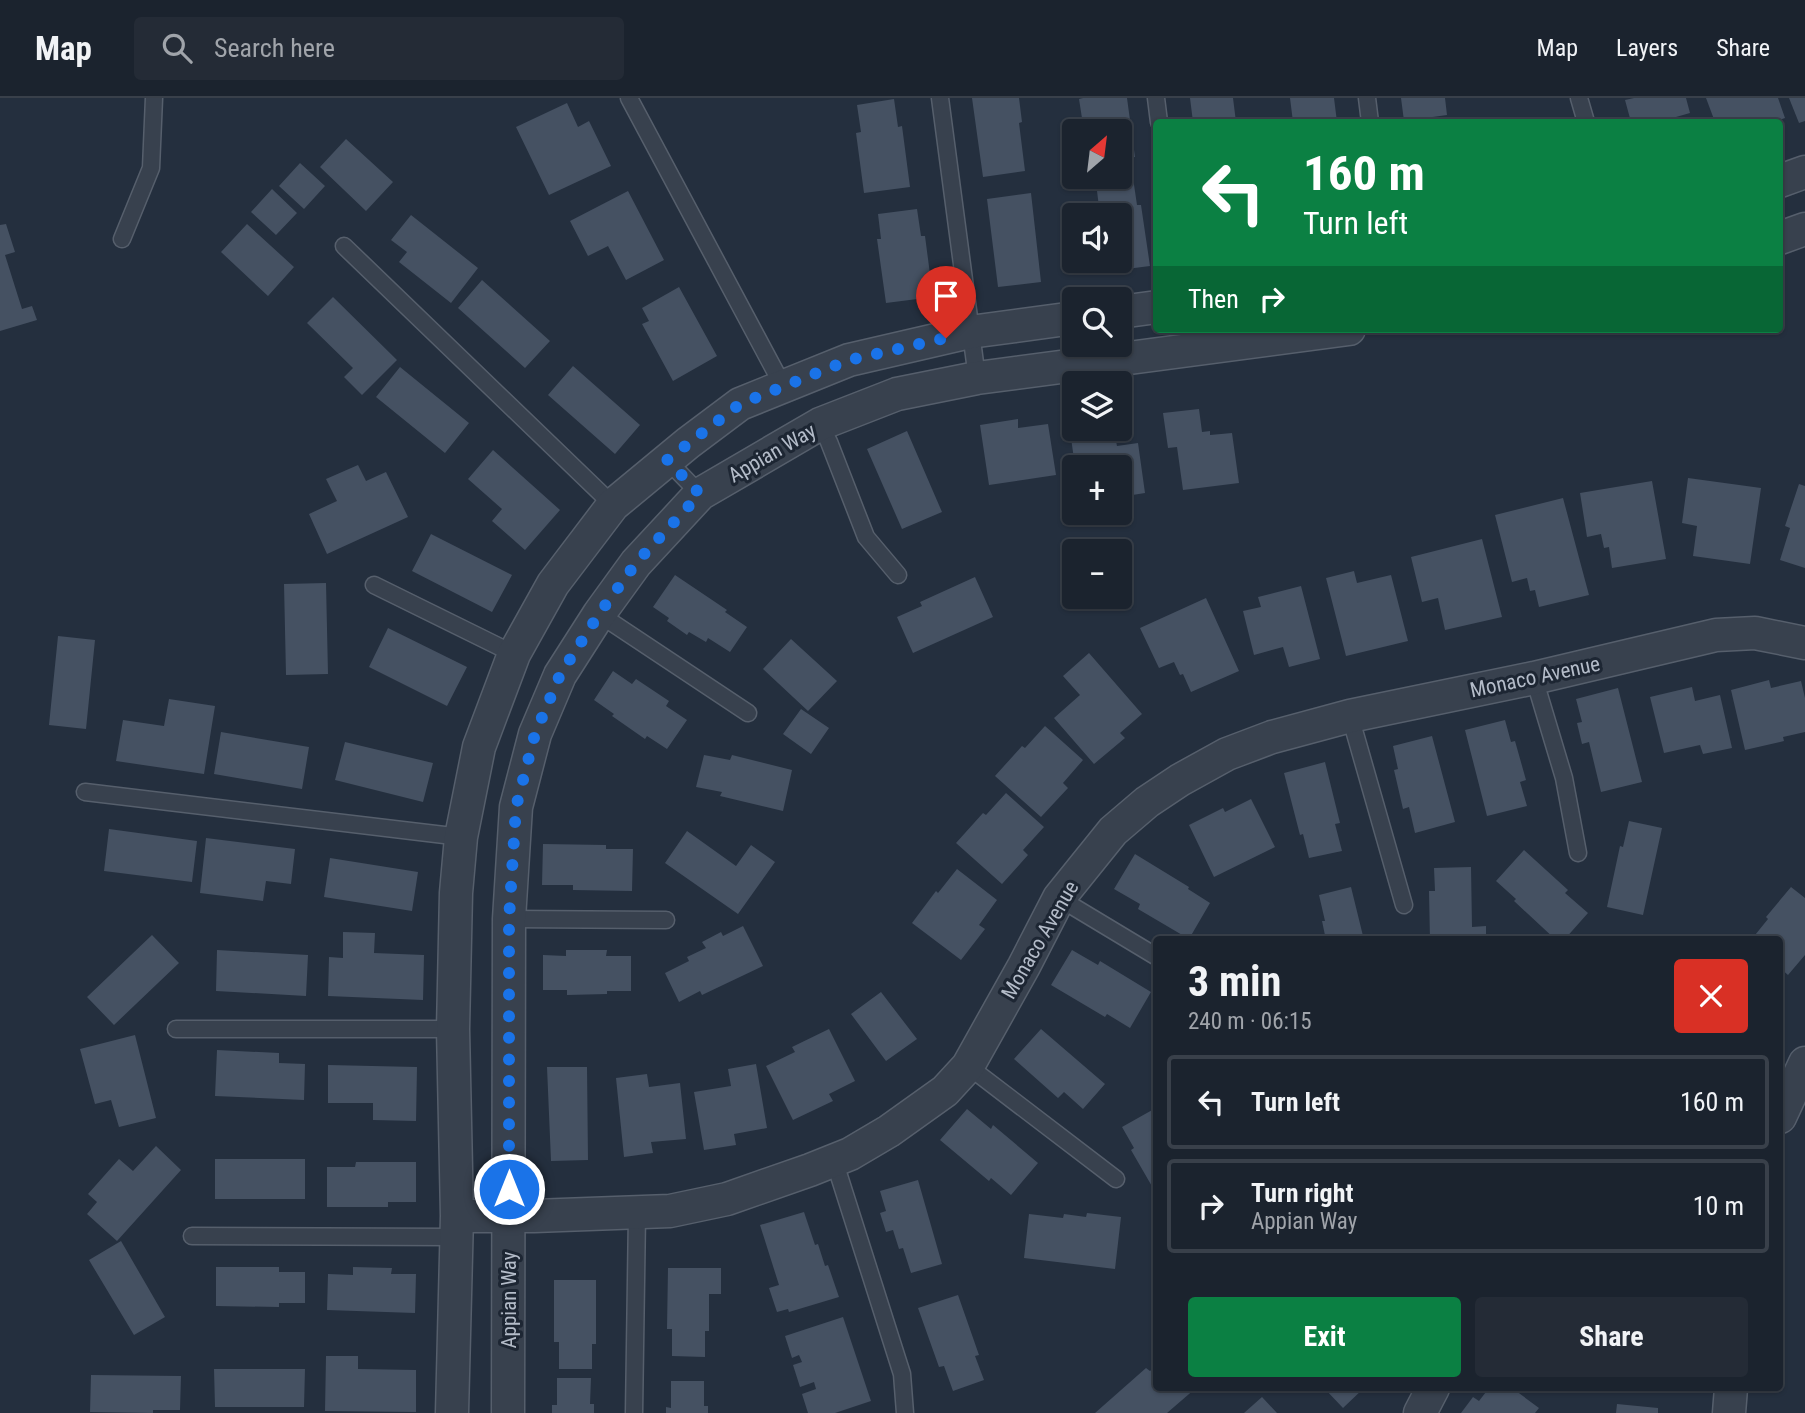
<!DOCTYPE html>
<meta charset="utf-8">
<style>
:root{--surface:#1b232e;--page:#242b36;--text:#f1f3f6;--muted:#a0a4aa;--line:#39404a;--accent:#0b8043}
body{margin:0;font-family:"Roboto Condensed",sans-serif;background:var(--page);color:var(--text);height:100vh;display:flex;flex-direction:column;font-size:26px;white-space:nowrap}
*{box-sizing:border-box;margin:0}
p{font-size:23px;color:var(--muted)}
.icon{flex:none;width:38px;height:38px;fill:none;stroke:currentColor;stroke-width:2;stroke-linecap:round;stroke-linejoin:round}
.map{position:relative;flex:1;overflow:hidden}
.sheet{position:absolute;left:1153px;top:838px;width:630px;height:455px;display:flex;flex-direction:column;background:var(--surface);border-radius:7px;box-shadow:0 2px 5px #0004,0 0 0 2px var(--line)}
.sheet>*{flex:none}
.banner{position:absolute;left:1153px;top:21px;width:630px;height:214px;border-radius:7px;box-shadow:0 2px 5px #0004,0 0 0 2px var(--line);background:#0b8043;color:#fff;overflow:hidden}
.needle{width:46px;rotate:28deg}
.buttons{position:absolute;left:1062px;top:21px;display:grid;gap:14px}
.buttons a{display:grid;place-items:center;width:70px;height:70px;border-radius:7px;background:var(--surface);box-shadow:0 2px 5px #0004,0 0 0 2px var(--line);font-size:35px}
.pin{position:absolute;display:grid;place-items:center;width:60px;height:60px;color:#fff;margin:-72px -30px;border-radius:50% 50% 50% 0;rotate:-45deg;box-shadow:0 0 7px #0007}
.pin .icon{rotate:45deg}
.me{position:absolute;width:77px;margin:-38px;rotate:0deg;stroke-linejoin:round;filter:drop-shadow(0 0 5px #0008)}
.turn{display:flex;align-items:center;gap:24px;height:147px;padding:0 35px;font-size:32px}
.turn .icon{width:91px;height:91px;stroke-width:2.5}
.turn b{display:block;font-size:49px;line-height:60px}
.then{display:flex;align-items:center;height:66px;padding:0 35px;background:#0003;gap:14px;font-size:26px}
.round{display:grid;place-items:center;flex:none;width:74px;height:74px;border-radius:7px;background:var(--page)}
.head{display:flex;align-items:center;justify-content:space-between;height:119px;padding:0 35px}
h1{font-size:42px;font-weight:700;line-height:52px}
.action{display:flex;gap:14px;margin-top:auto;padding:14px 35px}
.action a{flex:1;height:80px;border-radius:7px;background:var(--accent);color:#fff;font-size:28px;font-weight:700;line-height:80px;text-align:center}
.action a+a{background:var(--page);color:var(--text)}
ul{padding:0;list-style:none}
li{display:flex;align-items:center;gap:21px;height:94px;margin:0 14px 10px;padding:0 21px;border:4px solid var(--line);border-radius:7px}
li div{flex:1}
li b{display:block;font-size:26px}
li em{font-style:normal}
header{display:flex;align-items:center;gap:42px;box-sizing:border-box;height:98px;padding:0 35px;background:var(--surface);border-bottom:2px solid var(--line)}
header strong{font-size:33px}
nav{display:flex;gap:38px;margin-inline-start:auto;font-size:24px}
.search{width:490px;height:63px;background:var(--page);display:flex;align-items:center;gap:18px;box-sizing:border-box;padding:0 24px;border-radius:7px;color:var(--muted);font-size:26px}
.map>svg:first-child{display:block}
.building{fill:#455162}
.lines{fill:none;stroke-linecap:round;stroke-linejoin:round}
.lane-casing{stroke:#565f6c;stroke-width:19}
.street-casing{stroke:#565f6c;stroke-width:35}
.lane{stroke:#38414e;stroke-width:16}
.street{stroke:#38414e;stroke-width:32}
.route{stroke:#1a73e8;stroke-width:12;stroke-dasharray:0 21.6}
.labels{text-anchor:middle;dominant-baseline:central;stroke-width:6;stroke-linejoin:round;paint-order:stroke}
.street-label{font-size:21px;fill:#b4bcc9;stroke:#1d2633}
</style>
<header>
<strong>Map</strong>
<div class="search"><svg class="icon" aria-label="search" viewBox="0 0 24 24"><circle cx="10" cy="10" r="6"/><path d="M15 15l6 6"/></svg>Search here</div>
<nav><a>Map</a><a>Layers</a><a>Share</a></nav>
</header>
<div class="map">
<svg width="1805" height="1315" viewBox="0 0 1805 1315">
<rect width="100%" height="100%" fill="#242f3e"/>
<path class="building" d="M972,0H1019L1022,24L1019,25L1025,73L983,79Z
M1083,0H1127L1135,59L1120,61V33H1084L1079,1Z
M1190,0H1233L1236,24H1193Z
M1290,0H1334L1337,24H1293Z
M1401,0H1445L1447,17L1404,23Z
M1634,0H1686L1690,15L1676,19L1677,24H1631L1625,2Z
M1706,0H1778L1785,20L1774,24H1715Z
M1789,0H1805V23L1799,25Z
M894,1L898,29L902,28L910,89L864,95L856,35L861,34L857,7Z
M567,5L578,29L589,23L611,68L549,97L516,29Z
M346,41L393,84L366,113L320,69Z
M300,65L325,88L304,111L279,88Z
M1133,80L1137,107H1141L1150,168L1103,174L1102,163H1120V117H1096L1095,110L1099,109L1096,85Z
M272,91L297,115L276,137L251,114Z
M628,93L664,162L626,182L608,148L588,158L570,123Z
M1031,95L1041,184L998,189L987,101Z
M917,111L921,138H925L933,199L886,205L877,141H881L878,116Z
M411,117L478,170L451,205L399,164L407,154L391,142Z
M6,126L15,154L5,157L22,211L32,208L37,222L0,233V127Z
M247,126L294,169L268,198L221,154Z
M482,182L550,243L525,270L458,210Z
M679,189L717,258L673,283L642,226L649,223L642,210Z
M333,199L397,262L362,297L344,279L353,270L307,225Z
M573,268L640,327L615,356L548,297Z
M400,269L469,325L445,355L376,299Z
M1199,311L1202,334L1210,333V337L1232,335L1239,385L1183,392L1177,349L1168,350L1163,315Z
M1018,321V330L1048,326L1056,377L989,387L980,327Z
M1074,325V331H1106L1108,344L1116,343L1117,348L1138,345L1145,395L1120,399V369H1085L1083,360L1074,361L1069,326Z
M907,333L942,414L902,431L867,351Z
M493,352L560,412L525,452L492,423L502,411L468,381Z
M358,367L366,383L386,374L408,419L327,456L309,416L337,403L326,381Z
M1688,380L1761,390L1750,466L1693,458L1697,428L1682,425Z
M1652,383L1666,461L1612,470L1609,449L1604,450L1601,436L1587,439L1580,395Z
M1799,386L1805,388V470L1780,462L1790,430L1785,428Z
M1563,400L1589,497L1539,509L1535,492L1530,493L1527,480L1512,484L1495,417Z
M431,436L512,477L492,514L412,473Z
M1482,441L1502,519L1445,532L1438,500L1422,504L1411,459Z
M1354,473L1357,485L1391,477L1408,543L1346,558L1326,480Z
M675,477L727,512L725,514L747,529L730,554L708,540L706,544L689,534L687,537L667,523L669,520L653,509Z
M975,479L993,519L913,555L897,519L922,508L920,504Z
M326,485L328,576L286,577L284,486Z
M1301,488L1320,561L1289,569L1283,549L1254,557L1243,513L1261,509L1258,499Z
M1206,500L1239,573L1191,594L1183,576L1180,577L1174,564L1159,570L1140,530Z
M388,530L467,569L447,608L369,569Z
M58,538L95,542L86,631L49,627Z
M791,541L837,583L808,613L763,571Z
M1089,555L1142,616L1120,635L1125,640L1094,666L1054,620L1080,597L1063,578Z
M613,573L632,586L636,581L669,603L666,608L687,622L667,651L647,638L645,641L612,618L614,616L594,602Z
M1769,582L1771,590L1801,583L1805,600V634L1783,639L1784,643L1745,652L1731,592Z
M1692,589L1695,603L1720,597L1732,650L1703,656L1700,647L1664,655L1650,599Z
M1618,590L1642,684L1601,694L1589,644L1582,646L1577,625L1582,624L1576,601Z
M169,601L215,608L204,676L116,663L123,622L164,628Z
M801,611L829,630L811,656L783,636Z
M1505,622L1511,644L1515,643L1526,682L1520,684L1527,708L1487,718L1465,632Z
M1045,628L1083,662L1063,685L1068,690L1041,719L995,678L1022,648L1025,650Z
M221,634L309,649L302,691L214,676Z
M1432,638L1455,724L1415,735L1409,709L1403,711L1394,672L1398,671L1393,648Z
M345,644L433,665L423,704L335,682Z
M704,657L730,662L732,657L792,672L783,713L720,698L722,694L696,689Z
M1325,664L1340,725L1335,726L1342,753L1309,760L1303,736L1300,737L1284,675Z
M1006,695L1044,729L1023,752L1028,757L1002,786L956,745L983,715L986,717Z
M1251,701L1275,749L1214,779L1189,727L1223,710L1225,714Z
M1629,723L1662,730L1643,817L1607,809L1620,748L1623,749Z
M109,731L197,743L192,784L104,773Z
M687,733L736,768L751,747L775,764L738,816L665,765Z
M206,740L295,751L291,786L266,783L263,803L200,795Z
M543,746L606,747V751H633L632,793L573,792V787H542Z
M1524,752L1568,792L1565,795L1588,815L1564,842H1556L1514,803L1516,801L1496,783Z
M1135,756L1189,789L1188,791L1210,805L1189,841L1138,811L1140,806L1114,791Z
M330,760L418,774L412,813L324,799Z
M1471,769L1472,829L1486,828V842H1430L1429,793H1435L1434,770Z
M957,771L997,802L979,827L985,831L961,862L912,825L936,793L938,795Z
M1351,789L1364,842H1326L1322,823H1325L1319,797Z
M1791,789L1805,800V857L1788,877L1780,870V842H1751L1768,821L1766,819Z
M743,828L763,868L702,897L700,893L679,904L665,875L689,863L687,859L706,850L702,844L721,834L723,838Z
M343,834L375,835L374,855L424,857L423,902L328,898L329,859L343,860Z
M152,837L179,865L114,927L87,899Z
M217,852L308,857L306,898L216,893Z
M566,852H607L606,858H631V893H607V896L567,897V892H543V857L566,858Z
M1072,852L1098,867L1100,863L1151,894L1130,930L1107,916L1105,919L1051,887Z
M881,894L917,941L886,963L851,916Z
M829,931L855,983L829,996L833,1003L793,1022L766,968L795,954L792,949Z
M1041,931L1105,986L1083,1011L1064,994L1058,1000L1014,961Z
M135,937L156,1020L119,1029L111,1002L95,1006L80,951Z
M217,952L279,955V965L305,966L304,1002L215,998Z
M756,966L767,1030L734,1036L736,1047L704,1052L694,994L731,988L728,971Z
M328,967L417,969L416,1023L373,1022V1005H328Z
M547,969H587L588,1062L551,1063Z
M647,976L649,989L680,985L686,1041L651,1044L653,1055L624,1059L616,980Z
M967,1011L991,1031L993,1027L1038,1065L1011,1097L991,1080L989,1083L940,1042Z
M1154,1011L1157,1016V1097L1131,1052L1134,1050L1122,1029Z
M156,1048L181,1072L117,1143L87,1116L97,1104L88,1096L119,1061L133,1073Z
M215,1061H305V1101H215Z
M356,1064H416V1104H388V1109H327V1069H355Z
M918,1082L942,1166L911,1175L903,1150L899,1151L893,1132L886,1134L880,1115L886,1113L880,1093Z
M804,1114L815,1147L818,1146L825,1168L828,1167L839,1199L789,1214L788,1211L777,1214L769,1190L779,1187L760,1127Z
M1087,1115L1121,1119L1115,1171L1024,1160L1029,1116L1063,1120L1064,1116L1086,1119Z
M121,1143L165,1219L134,1237L89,1162Z
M216,1169H279V1174H305V1205H279V1209L216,1208Z
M353,1169L392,1170L391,1176H416L415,1215L327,1212L328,1176L353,1177Z
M668,1170H721V1196H709V1233H705V1259L672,1258V1231H667Z
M554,1182H596V1246H592V1271H559V1244H554Z
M958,1197L979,1257L975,1258L984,1282L953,1293L944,1268L939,1269L918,1210Z
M843,1219L871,1303L835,1315H808L802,1296L816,1291L814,1284L800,1289L793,1267L802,1264L799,1257L792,1260L785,1238Z
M326,1258H358V1271L416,1272V1314L325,1313Z
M1157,1267V1290H1196L1167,1315H1095L1146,1270L1150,1273Z
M214,1271H305L304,1309H215Z
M91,1277L181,1278L180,1312H153V1315L90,1314Z
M557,1280H591L590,1306H594V1315H552V1307H557Z
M671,1283H704V1308H708V1315H666V1309L671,1310Z
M1324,1290H1364L1343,1310Z
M1489,1290H1512L1539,1310L1535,1315H1461L1473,1299L1479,1303Z
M1262,1299L1277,1315H1244Z
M1617,1306L1658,1310V1315H1616Z"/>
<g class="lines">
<defs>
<path id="lane" d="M629,0L783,288
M940,0L977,280
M1156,0L1159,24
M1367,0L1370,24
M1579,0L1586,24
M122,141L151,70L154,0
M344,148L613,407
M820,326L829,344L866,439L898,477
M667,362L700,396
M374,487L514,556
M599,516L748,615
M1534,580L1564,680L1578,755
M1350,618L1404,807
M85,694L461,739
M1059,800L1157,859
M509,821L666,822
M176,931H453
M968,968L1116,1081
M834,1062L902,1276L905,1315
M192,1138L456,1139
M634,1315L637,1116"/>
<path id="street" d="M1780,83L1805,74
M1780,140L1805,131
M1120,214L1157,209
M1780,1019L1805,965
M457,1118H534L670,1113L727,1101L810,1072L850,1056L889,1033L945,993L968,968L1024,868L1059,800L1113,733L1147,704L1180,682L1227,656L1272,639L1350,618L1534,580L1716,537L1755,535L1805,545
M452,1315L457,1118L453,931L456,795L461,739L479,649L514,556L553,486L613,407L688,345L740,306L849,262L970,234L1074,220
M508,1315L509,821L516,709L535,636L560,577L599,516L636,465L700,396L820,326L897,296L977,280L1349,231
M1420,1315L1433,1290
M1729,1315L1731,1290"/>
</defs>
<use href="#lane" class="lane-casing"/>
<use href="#street" class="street-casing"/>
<use href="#lane" class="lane"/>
<use href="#street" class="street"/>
</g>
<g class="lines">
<path class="route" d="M509,1091V821L516,709L535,636L560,577L599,516L636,465L700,396L667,362L740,306L849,262L946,240"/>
</g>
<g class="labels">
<g class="street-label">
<text transform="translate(772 355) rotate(-30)">Appian Way</text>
<text transform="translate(1535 579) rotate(-12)">Monaco Avenue</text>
<text transform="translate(1040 842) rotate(-60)">Monaco Avenue</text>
<text transform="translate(509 1202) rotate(-90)">Appian Way</text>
</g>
</g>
</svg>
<div class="buttons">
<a><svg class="needle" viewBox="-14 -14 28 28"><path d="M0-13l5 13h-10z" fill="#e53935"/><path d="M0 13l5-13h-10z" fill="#a0a4aa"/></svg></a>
<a><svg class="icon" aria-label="sound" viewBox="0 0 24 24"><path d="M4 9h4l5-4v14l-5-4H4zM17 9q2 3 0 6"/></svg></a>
<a><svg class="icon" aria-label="search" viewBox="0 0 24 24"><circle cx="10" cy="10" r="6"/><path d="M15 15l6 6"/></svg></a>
<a><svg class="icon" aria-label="layers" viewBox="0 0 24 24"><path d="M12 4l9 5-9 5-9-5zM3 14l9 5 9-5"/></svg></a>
<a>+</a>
<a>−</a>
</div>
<div class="pin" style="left:946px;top:240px;background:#d93025"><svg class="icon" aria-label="arrive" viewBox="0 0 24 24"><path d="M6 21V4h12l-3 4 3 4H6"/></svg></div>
<svg class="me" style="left:509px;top:1091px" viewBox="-20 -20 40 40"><circle r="17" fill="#1a73e8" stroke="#fff" stroke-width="3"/><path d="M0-11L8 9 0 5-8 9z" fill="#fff"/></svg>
<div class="banner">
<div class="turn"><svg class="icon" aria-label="left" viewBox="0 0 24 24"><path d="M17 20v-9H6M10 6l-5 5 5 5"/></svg><div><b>160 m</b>Turn left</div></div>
<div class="then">Then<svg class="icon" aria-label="right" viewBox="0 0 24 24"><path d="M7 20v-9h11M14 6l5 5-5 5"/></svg></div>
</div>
<section class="sheet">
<div class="head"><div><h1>3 min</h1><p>240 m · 06:15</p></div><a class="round" style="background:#d93025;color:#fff"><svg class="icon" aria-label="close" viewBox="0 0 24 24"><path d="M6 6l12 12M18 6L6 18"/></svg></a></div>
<ul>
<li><svg class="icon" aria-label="left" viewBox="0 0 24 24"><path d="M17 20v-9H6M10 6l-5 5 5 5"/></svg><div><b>Turn left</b></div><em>160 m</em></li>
<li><svg class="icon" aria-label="right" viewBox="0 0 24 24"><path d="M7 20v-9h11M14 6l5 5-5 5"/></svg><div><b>Turn right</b><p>Appian Way</p></div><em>10 m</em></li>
</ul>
<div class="action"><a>Exit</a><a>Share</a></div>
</section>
</div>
